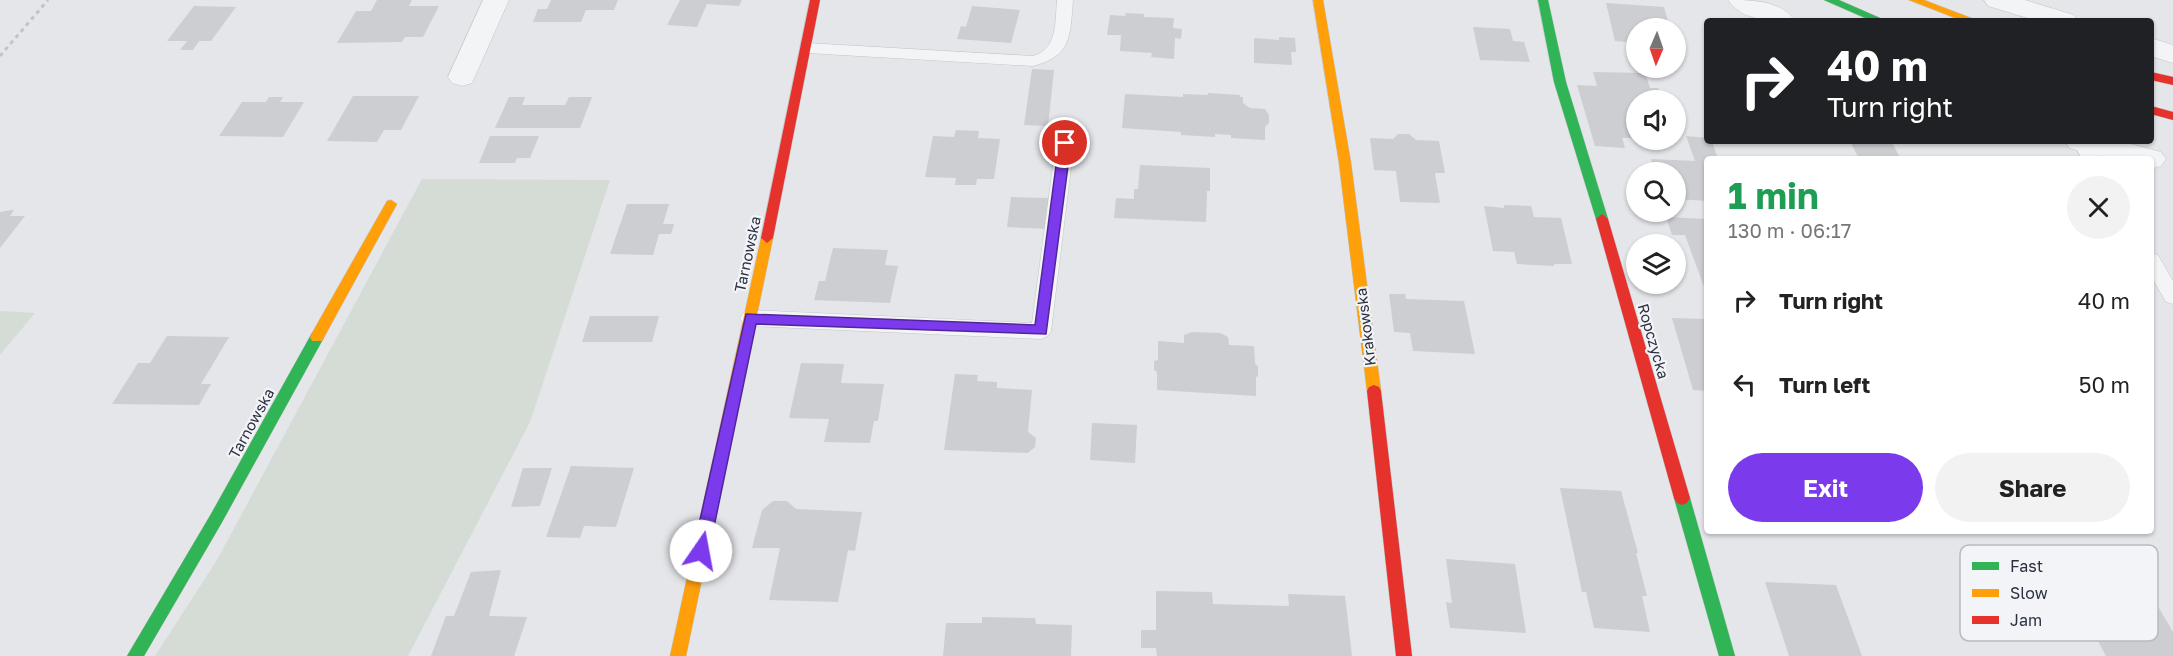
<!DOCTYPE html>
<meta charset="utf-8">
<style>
:root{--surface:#fff;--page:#f2f2f2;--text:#222;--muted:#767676;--accent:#7c3aed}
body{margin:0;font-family:"Golos Text",sans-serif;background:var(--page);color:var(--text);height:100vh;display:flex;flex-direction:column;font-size:22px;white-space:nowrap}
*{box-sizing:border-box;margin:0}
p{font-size:20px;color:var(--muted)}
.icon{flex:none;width:33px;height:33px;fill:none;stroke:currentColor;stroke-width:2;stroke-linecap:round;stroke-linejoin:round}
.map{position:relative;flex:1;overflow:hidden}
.details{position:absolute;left:1704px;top:156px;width:450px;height:378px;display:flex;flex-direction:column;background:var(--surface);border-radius:6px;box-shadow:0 2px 4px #0004}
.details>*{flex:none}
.hud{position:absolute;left:1704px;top:18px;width:450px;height:126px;border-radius:6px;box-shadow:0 2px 4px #0004;background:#202124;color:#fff;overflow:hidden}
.needle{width:39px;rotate:182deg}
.buttons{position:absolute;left:1626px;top:18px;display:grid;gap:12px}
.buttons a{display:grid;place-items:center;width:60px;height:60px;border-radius:50%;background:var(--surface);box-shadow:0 2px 4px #0004;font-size:30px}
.pin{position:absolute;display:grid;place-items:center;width:51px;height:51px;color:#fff;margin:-26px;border:3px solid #fff;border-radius:50%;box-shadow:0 2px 6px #0007}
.me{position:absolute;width:66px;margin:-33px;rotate:12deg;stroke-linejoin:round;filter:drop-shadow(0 0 4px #0008)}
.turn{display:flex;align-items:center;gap:21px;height:126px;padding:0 24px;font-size:27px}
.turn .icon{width:78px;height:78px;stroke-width:2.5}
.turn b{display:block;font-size:42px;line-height:51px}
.round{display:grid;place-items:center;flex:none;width:63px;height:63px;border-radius:32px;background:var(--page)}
.overview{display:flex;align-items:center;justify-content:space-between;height:102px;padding:0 24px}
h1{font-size:36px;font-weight:700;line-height:45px;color:#1e9e55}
.action{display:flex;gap:12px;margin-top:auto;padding:12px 24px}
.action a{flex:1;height:69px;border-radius:36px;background:var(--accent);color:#fff;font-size:24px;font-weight:700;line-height:69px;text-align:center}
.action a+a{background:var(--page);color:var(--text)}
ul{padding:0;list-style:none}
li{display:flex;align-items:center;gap:18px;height:84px;padding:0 24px}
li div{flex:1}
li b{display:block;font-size:22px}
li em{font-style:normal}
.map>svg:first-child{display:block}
.green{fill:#d4dcd5}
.building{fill:#ccced1}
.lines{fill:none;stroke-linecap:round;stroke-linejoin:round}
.lane-casing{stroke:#c2c4c7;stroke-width:1}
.street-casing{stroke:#c2c4c7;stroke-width:1}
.fast-casing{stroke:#c2c4c7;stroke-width:1}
.slow-casing{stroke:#c2c4c7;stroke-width:1}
.jam-casing{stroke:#c2c4c7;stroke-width:1}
.path{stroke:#c3c4c8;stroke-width:3;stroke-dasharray:4 4;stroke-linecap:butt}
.lane{fill:#f3f4f5;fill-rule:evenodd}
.street{fill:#f3f4f5;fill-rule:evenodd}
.fast{fill:#30b455;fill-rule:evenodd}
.slow{fill:#ff9f0a;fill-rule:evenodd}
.jam{fill:#e5322d;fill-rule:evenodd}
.route{fill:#7c3aed;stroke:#51269a;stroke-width:1.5}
.labels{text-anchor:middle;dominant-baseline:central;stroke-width:4.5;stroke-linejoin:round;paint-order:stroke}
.street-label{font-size:15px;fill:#2c3141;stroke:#f2f4f7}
.key{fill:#f2f4f7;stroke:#b7bac0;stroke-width:1.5}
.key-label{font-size:16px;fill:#2c3141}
</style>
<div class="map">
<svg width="2173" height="656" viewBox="0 0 2173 656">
<rect width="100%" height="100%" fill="#e4e6e9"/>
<path class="green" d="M422,179L610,180L530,422L408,656H155L217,560Z
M0,311L35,313L0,355Z"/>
<path class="building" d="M377,0H412L409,6H439L423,37H405L402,42L337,43L356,11H371Z
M551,0H618L614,10H586L581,22H533L538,9H547Z
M680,0H742L739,6L707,4L697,27L667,25Z
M1606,3L1664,7L1670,28H1636V43L1615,41Z
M194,6L236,7L211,41H199L193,50H180L187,41H167Z
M972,6L1020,10L1011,43L957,39L961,26L966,27Z
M1126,13L1144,14V17L1174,18L1173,28L1182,29L1181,39L1175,38L1174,59L1151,57L1152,53L1120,51L1121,35H1107L1110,15L1125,16Z
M1473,27L1510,29L1513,41L1524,42L1530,62L1480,60Z
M1279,37L1295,38L1296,52H1291L1292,65L1254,63V38L1279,40Z
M1032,69L1054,70L1048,126L1024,125Z
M1593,72L1645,73L1650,88H1658L1662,100H1636V121H1634L1636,138H1622L1625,148L1595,146L1577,85L1597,86Z
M1208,93L1240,95V97H1243V103L1250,108L1265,109L1269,115V123L1265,127V140L1231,138V135L1215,134V137L1181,135V132L1122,128L1125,94L1183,97V94L1208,95Z
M353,96H419L401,130H384L377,142L327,141Z
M269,97H283L280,102H304L283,137L219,136L242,102H266Z
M509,97H525L522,105H565L569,97H592L580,128H495Z
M956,130L979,131L978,138L1000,139L994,179H977L976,185H955L956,178L925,177L933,136L954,137Z
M1398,134H1409L1416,140L1439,141L1445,173H1435L1440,203L1400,202L1396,171L1374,170L1370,138L1393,139Z
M490,136H539L530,158H517L515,163H479Z
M1686,136L1707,138V141H1712L1718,159H1707V201L1676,199V172H1655L1651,159L1695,161Z
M1850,141H1891L1901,159H1859Z
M1140,165L1210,168V191H1207L1206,222L1114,218L1116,198L1134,199V189H1138Z
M1011,197L1050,198L1047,229L1007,227Z
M627,204H669L663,224H674L671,234H659L653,255L610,254Z
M1504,205L1531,206L1534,217L1561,218L1572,264H1554V266L1517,264L1514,252L1493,251L1484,206L1504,208Z
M12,210H14L10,216H25L0,248V212Z
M1666,217L1707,219V295L1685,235H1672Z
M833,248L888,250L885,265L898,266L890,303L814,300L819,281H825Z
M1389,294H1405L1406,299L1464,301L1475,354L1413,351L1410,333L1394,332Z
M590,316H659L652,342H582Z
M1672,318L1707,319V391L1693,390Z
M1192,332L1220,333L1228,337L1229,345L1254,346L1255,363L1258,367V376L1256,377V396L1157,390V372L1154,370V361L1158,360V341L1184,343V335Z
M167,336L229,337L201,384H211L199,405L112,404L138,363H150Z
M801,363L844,364L841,383L884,384L878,421H874L870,443L824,442L829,419L789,418Z
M955,374L978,375L977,381L997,382V388L1032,390L1028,432L1036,438L1035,447L1028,453L944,450Z
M1092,423L1137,425L1135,463L1090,460Z
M571,466L634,468L616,527L584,526L580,538L546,537Z
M523,468H552L540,506L511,507Z
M1560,488L1621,491L1638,553H1636L1647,596H1642L1650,632L1594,628L1586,592H1582Z
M773,501H787L796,509L862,512L855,551L848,550L838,602L769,600L780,548H752L762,510Z
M1446,559L1515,564L1526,633L1450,628L1446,602L1452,603Z
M501,570L489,616L527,617L514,656H431L446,616H454L471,572Z
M1765,582L1836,585L1862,656H1789Z
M1156,591L1212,592L1213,604L1289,606L1288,594L1345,596L1352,656H1157L1156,648H1141V630H1156Z
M2075,598L2107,599L2112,607L2159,608L2173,632V656H2106Z
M982,617L1035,618L1036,624L1072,625L1071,656H943L946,623H982Z"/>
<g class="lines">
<defs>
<path id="lane" d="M1057,0H1073C1070,36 1072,56 1033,66L807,53L799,48L807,43L1033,56C1058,49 1055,21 1057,0Z
M1065,137L1071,139L1074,143L1051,331L1048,336L1041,339L750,326L743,323L740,318L743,313L750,310L1032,323L1056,143L1059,139Z
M2072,141H2088L2100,159H2082Z
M2151,253L2158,255L2173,281V304L2166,302L2151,276Z"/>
<path id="street" d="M483,0H509L472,83L462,86L452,83L448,77Z
M1728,0C1751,0 1781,0 1795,21C1772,21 1743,22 1728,0Z
M1984,0H2025L2074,15L2078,21H2037L1988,6Z
M2151,38L2173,45V63L2151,56Z
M2065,141H2120L2161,152L2166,159L2161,166L2151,169V159H2111L2069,148Z"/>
<path id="fast" d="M1538,0H1548L1566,82L1608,219L1602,224L1596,219L1554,82Z
M1824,0H1839L1887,21H1872Z
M317,332L322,333L324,337L322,341L221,524L144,656H127L211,514L312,333Z
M1682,491L1687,493L1690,498L1735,656H1719L1674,498L1677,493Z"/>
<path id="slow" d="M1313,0H1323L1351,163L1381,391L1379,395L1374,397L1369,395L1367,391L1339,163Z
M1909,0H1924L1979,21H1963Z
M391,200L397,204L322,341H312L310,337L312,333L387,201Z
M767,233L773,238L686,656H670L761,238Z"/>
<path id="jam" d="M810,0H820L773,238L767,243L761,238Z
M2151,72L2173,77V85L2151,80Z
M2151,106L2173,112V120L2151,114Z
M1602,214L1608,219L1690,498L1687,503L1682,505L1677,503L1674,498L1596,219Z
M1374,385L1379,387L1381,391L1412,656H1396L1367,391L1369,387Z"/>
</defs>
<use href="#lane" class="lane-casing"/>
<use href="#street" class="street-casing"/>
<use href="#fast" class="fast-casing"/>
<use href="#slow" class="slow-casing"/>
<use href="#jam" class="jam-casing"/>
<path class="path" d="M0,56L48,0"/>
<use href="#lane" class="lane"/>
<use href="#street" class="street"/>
<use href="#fast" class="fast"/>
<use href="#slow" class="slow"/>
<use href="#jam" class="jam"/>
</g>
<path class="route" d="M1065,139L1071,143L1046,334L756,324L709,551L706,556L701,558L695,556L693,551L746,314L1035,325L1059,143Z"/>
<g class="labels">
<g class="street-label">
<text transform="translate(747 254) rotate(-78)">Tarnowska</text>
<text transform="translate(1365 327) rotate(-97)">Krakowska</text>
<text transform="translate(1654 341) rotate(74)">Ropczycka</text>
<text transform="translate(251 423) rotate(-61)">Tarnowska</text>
</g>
</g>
<rect x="1960" y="545" width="198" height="96" rx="9" class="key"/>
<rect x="1972" y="562" width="27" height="8" fill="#30b455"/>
<rect x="1972" y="589" width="27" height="8" fill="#ff9f0a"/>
<rect x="1972" y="616" width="27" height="8" fill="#e5322d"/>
<g class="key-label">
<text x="2010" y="572">Fast</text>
<text x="2010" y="599">Slow</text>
<text x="2010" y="626">Jam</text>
</g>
</svg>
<div class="buttons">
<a><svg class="needle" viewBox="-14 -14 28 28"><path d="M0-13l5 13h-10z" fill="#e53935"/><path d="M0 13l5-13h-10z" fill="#767676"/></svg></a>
<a><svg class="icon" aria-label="sound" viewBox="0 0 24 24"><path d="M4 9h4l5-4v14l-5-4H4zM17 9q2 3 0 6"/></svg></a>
<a><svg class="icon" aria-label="search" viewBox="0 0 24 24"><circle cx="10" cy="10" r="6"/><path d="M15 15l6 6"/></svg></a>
<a><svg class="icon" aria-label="layers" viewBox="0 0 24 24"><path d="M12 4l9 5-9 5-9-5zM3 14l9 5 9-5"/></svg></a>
</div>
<div class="pin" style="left:1065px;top:143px;background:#d93025"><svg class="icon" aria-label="arrive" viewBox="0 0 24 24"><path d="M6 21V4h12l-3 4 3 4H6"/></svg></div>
<svg class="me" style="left:701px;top:551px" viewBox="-20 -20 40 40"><circle r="19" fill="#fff"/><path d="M0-13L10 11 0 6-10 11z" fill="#7c3aed"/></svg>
<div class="hud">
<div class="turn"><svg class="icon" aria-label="right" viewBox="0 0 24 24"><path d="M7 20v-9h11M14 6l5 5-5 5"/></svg><div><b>40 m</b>Turn right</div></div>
</div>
<section class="details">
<div class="overview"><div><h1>1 min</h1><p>130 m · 06:17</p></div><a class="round"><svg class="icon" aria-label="close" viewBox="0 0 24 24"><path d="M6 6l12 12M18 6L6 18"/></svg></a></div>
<ul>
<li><svg class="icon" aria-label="right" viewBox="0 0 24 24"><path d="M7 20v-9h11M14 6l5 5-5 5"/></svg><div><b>Turn right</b></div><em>40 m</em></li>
<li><svg class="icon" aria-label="left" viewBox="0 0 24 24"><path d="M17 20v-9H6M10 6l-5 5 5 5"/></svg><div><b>Turn left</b></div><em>50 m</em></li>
</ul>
<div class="action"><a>Exit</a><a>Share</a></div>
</section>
</div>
